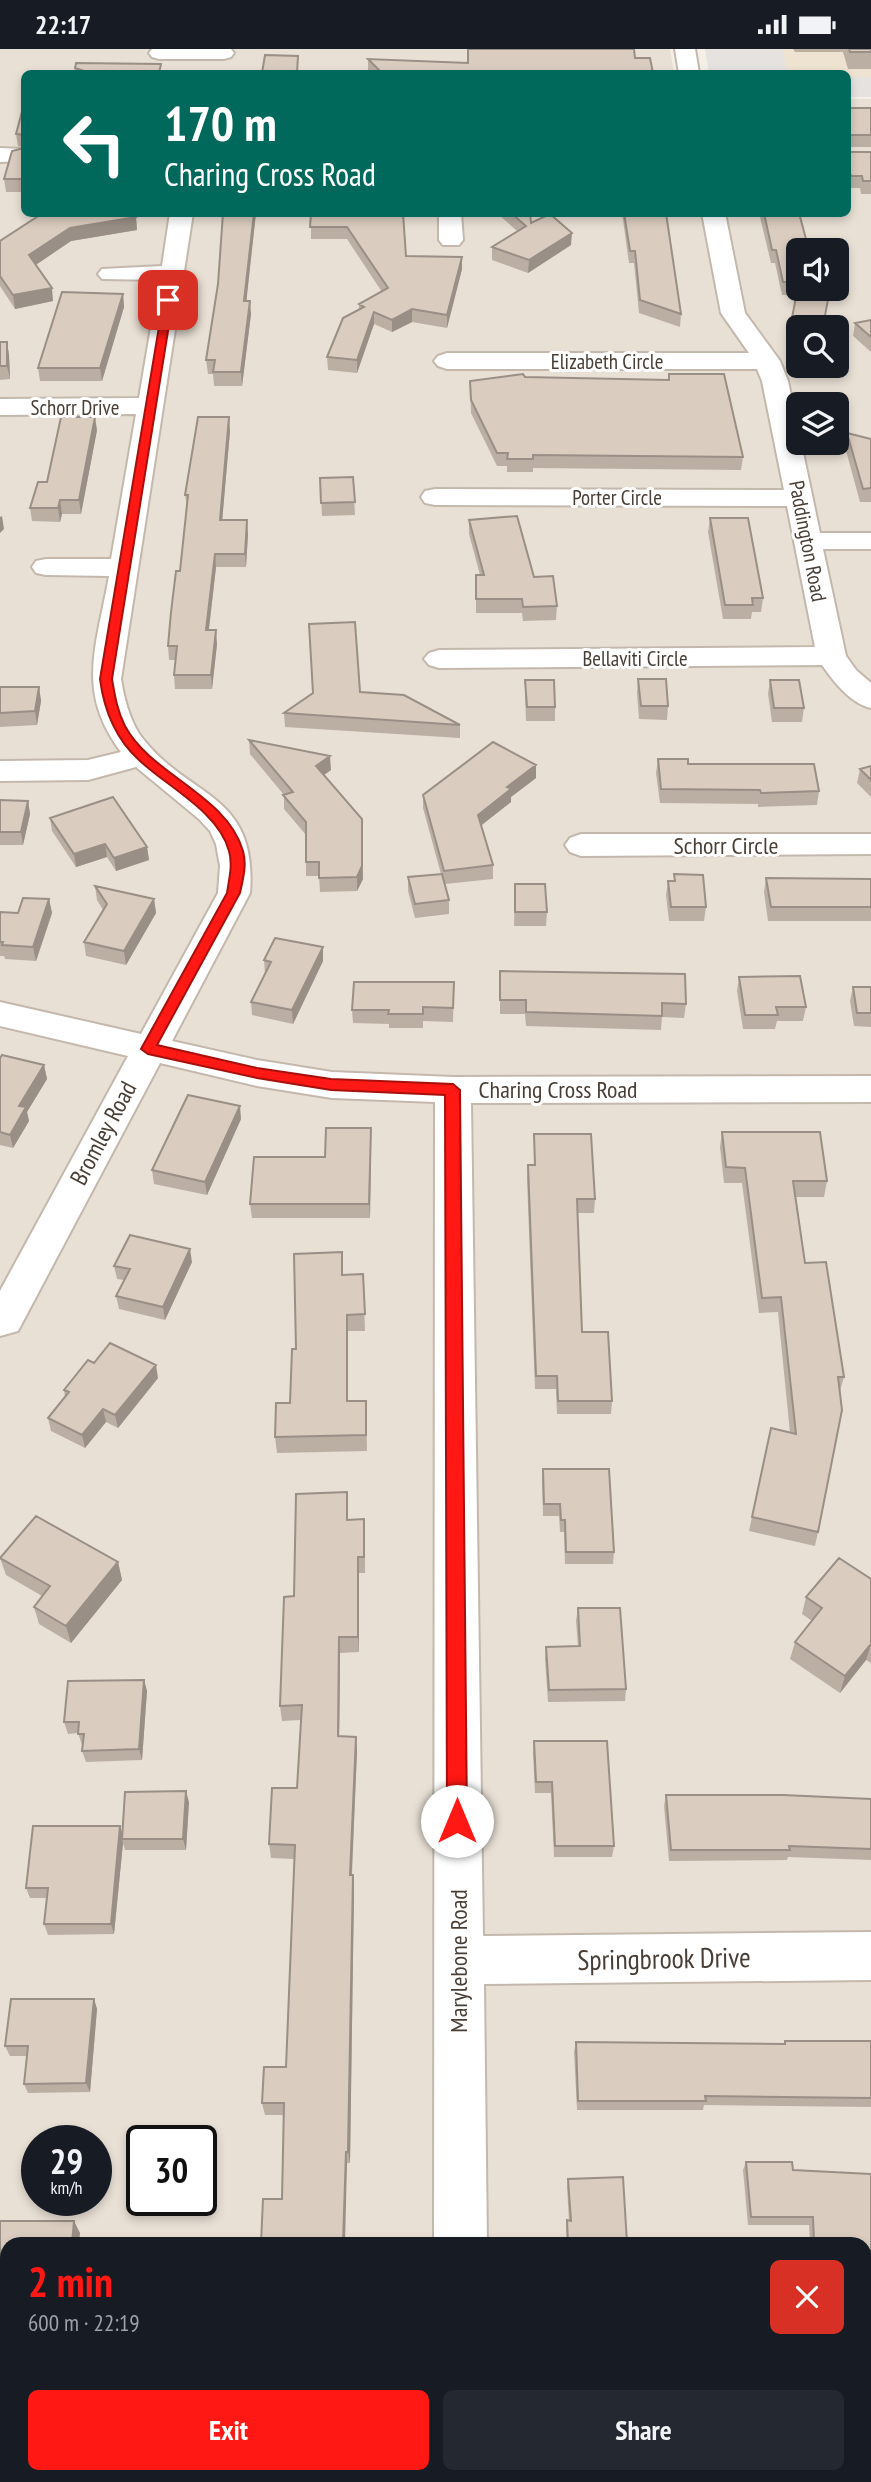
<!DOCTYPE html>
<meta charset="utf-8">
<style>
:root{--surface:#171b24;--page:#242831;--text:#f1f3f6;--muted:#9ea1a6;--accent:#ff1814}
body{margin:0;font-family:"PT Sans Narrow",sans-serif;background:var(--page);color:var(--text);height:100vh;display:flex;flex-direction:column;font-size:26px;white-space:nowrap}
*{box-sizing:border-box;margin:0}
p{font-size:23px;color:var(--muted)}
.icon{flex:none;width:38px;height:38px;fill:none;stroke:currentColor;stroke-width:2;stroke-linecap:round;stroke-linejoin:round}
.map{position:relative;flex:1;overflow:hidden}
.details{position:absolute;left:0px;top:2188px;width:872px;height:247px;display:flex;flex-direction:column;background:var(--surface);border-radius:21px 21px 0 0;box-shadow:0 4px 10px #0003}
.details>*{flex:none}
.hud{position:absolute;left:21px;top:21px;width:830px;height:147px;border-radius:10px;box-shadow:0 4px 10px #0003;background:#00695c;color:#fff;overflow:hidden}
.fabs{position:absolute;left:786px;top:189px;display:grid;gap:14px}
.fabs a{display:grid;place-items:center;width:63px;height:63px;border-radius:10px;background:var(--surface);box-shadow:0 4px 10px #0003;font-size:35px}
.speed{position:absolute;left:21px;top:2076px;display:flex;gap:14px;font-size:35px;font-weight:700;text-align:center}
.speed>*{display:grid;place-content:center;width:91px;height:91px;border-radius:50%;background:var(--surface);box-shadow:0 4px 10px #0003;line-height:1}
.speed small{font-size:18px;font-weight:400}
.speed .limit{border:4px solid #111;border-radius:10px;background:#fff;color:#111}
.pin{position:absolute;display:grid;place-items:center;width:60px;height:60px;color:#fff;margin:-30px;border-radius:14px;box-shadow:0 4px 10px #0006}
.me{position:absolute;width:77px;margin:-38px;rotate:0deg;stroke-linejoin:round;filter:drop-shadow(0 0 5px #0008)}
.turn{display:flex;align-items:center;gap:24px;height:147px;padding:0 28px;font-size:32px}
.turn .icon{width:91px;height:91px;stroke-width:2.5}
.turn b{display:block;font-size:49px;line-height:60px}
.round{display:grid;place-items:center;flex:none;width:74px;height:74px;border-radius:10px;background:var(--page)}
.summary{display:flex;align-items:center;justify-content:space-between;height:119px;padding:0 28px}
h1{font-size:42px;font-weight:700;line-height:52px;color:var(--accent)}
.button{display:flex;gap:14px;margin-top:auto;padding:14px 28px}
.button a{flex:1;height:80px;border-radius:10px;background:var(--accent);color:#fff;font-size:28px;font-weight:700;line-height:80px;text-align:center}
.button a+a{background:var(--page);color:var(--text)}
.status{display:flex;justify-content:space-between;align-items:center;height:49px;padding:0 35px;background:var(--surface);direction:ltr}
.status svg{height:19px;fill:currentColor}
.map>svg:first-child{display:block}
.residential{fill:#e9e0d5;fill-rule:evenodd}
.education{fill:#eee2d0}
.parking{fill:#e5e2df}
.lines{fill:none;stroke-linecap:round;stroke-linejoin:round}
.minor-casing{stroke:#c4b8ac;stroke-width:4}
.minor{fill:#fff;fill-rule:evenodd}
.wall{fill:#bbafa4}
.shaded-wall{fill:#998f86}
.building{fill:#daccbf;stroke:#998f86;stroke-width:2}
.route{fill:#ff1814;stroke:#a6100d;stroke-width:2}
.labels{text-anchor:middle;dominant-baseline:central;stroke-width:6;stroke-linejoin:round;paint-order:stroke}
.far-street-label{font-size:21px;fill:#483e35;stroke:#fff}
.street-label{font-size:24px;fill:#483e35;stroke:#fff}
.near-street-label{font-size:28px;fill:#483e35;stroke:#fff}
</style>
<div class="status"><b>22:17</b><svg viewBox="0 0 49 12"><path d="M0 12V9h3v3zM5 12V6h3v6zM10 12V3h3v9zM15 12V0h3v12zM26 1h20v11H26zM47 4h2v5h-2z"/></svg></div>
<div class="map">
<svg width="871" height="2433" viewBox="0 0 871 2433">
<rect width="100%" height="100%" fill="#f4efe7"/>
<path class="residential" d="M0,0H670L674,24H24V164H847V50H871V2433H0ZM798,201H836V240H798ZM798,278H836V317H798ZM798,355H836V394H798ZM37,2091H96V2151H37ZM142,2091H201V2151H142ZM7,2194H864V2427H7Z"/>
<path class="education" d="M707,0H871V48H847V24H711Z"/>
<path class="parking" d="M705,0H782L788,24H709Z
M847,28H871V48H847Z"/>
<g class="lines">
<defs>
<path id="minor" d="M152,0H231L234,4L231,8L224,10H159L152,8L149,4Z
M675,0H695L699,24H679Z
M0,99L24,100V112L0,113Z
M170,164H193L121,630C124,649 129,669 140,686C187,750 258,742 250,844L172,992L257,1011L332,1023L453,1028L871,1027V1053L471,1054L483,1887L871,1883V1931L484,1935L487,2194H434L435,1053L332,1049L257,1037L160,1014L18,1282L0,1287V1242L128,1007L0,977V953L141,985L218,844L220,817L216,795L210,782L199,770L136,718L88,731L0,732V712L88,711L121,703C75,642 97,596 109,527L46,526L36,524L32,518L36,512L46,510H111L136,365L0,366V350L139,349L159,231L102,230L98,225L102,220L162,217Z
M439,164H461L463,191L459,196H443L439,191Z
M702,164H725L745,264L780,312L788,332L798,381V394H801L820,484H871V500H823L846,607L856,621L871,634V659C850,654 834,633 822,616L439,619L429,616L424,610L429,604L439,601L815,598L787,457L435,456L425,454L421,448L425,442L435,440L784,441L762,332L757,320H447L438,317L434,312L438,307L447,304H749L721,264Z
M581,785H871V805L581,807L570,803L565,796L570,789Z
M435,2427H491V2433H435Z"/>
</defs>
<use href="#minor" class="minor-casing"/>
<use href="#minor" class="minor"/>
</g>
<path class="wall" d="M793,0H871V20H848L843,3H795Z
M635,9L653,24H371L368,22V10L468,14Z
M75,19L162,24H75Z
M24,59V98L18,97L16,85Z
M847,59H871V98H847Z
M24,99V143H6L4,130Z
M847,103H871V145H861L860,139H850L847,132Z
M223,164H256L246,252L251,265L242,337H214L213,325H208L206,311L218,235Z
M311,164H406V166H403L406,207L462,220L447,279L412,273L392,283L374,275L357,324L328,321L327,308L359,261V255L382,243L347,190H311Z
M497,164H530L531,174L571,196L528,224L492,211V198L517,182Z
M622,164H666L681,265L680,278L639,264L634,214H629Z
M759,164H799L798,240H830L823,278H798V283L790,282L796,246H782L775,214H771Z
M136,168L137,181L71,192L36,216L53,252L15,260L0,237V192Z
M123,245L124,258L102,332H40L38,319Z
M871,271V303L853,287L855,274Z
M0,293H7L9,306L10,330L0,331Z
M669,325L743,408L741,421L533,419V423H507V417H497L471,364L470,332L525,328L668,331Z
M97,381L81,465H62L60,473L32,472L30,459L47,433Z
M230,382L222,471L248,485L246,518H216L209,581L217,595L212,640H175L174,626L176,611H169L168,597L180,522L187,458L185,446Z
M847,384L871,390V453H860L845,398Z
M353,428L355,466L322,467L320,429Z
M710,469L763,549L761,563H752L751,570H723L708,483Z
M469,471L534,528L557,557L556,571L523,572L522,564H476V526H480L469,485Z
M638,630L668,657L667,671L639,670L637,644Z
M525,631L555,658V672H526L525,645Z
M770,631L804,659L802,673H772L768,645Z
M0,638H39L41,652L37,676L0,678Z
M360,643L460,676V689L285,678L284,664Z
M249,691L331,721L324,726L363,830L357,842L320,843L319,827H306V786L284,760V746L250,705Z
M658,710L688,715L819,742L817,756L758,758V755L660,754L656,724Z
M536,716V729L511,748V753L481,776L493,816V830L445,835L449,851V865L415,869L408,842V828L441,825L423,759V746Z
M871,717V748L857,734L860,720Z
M0,751L28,752L30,765L23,796H0Z
M50,769L147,798L149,811L116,822L107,808L76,818L52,782Z
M674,825L706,858L704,872H669L666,846L668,832H674Z
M766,829L871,830V872H768L764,843Z
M515,835L547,863L546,877H514Z
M95,837L154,850L156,864L126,916L86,907L84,893L103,861L97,851Z
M49,850L52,864L36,912L5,910L4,907H0V863L18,864Z
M323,898V912L293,975L252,966L251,953L265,925L264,911Z
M500,922L686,955L684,969L662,968L661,981L526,977L525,965H500Z
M739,928L806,958L803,972H777L775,980H743L737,942Z
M454,933L453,973L423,972V979H389V975L353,974L352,961Z
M853,938H871V978L854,977L850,952Z
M0,1009L44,1016L47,1030L27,1063L29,1072L13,1099L0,1096Z
M241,1070L207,1146L154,1135L152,1121Z
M371,1079L370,1169H252L250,1155Z
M722,1083L827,1132L824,1148H796L805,1214L844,1328L840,1342L818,1483L815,1497L749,1482L771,1379L790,1384L778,1263L759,1264L742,1134H724L720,1098Z
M534,1085L595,1150L594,1164H577L582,1283L612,1352L611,1365H557L556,1340H535L527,1130L528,1116H534Z
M192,1213L165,1271L119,1260L116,1247L124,1231L117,1230L114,1217Z
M363,1225L365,1282H348V1352H366L367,1402L277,1404L275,1388L290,1354L296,1300L343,1226Z
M94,1314L158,1329L118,1379L106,1373L85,1399L51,1382L48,1369L65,1348L64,1341Z
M543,1420L614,1503L613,1515H565L564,1483H560L559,1467H543L542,1432Z
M347,1443L348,1471L364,1470L365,1486V1524H359V1603L340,1604L339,1687L356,1688L357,1702L352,1826H353L354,1840L350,2114H347L282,2150L284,2066H265L262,2054L286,2018L294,1810L271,1809L269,1795L297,1739L301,1671L282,1672L280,1657L294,1547Z
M0,1509L118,1513L122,1531L71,1594L39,1575L34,1558L42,1547L6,1526Z
M871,1530V1614L866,1611L840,1644L790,1610L795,1593L812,1572L802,1565L806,1548Z
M578,1559L626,1640L625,1652L548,1653L545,1610L546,1598L578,1597L576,1572Z
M144,1631L147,1642L142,1711L86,1713L82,1702L83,1696H82L78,1684L68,1685L64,1673Z
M534,1692L614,1797L612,1808H554L551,1744H535L533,1704Z
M666,1746L871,1750V1811L788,1808L787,1811L669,1812L664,1757Z
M189,1753L186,1801H125L123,1794L114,1885L48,1886L44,1875L47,1849H30L26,1839L120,1777L122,1783Z
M94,1950L97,1960L90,2043L28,2044L24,2035L27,2007H10L5,1997Z
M785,1992H871V2058L704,2056L703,2061H577L574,2003L576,1993L784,1995Z
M746,2113L793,2121L871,2125V2262L864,2261V2194H810L809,2176H748L743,2121Z
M568,2130L627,2194H567L566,2179L567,2171L569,2172L567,2138Z
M0,2172L80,2184L7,2194V2314H0Z
M843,2427H864L871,2433H843Z"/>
<path class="shaded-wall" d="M254,164H256L245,265L244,252Z
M136,168L137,181L71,192L31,219L29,206L70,179Z
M572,184L571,196L528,224L529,211Z
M462,208V220L447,279V266Z
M52,239L53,252L15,260L13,246Z
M123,245L124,258L102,332L100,319Z
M250,252L251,265L242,337L241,323Z
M412,260V273L392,283V271Z
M374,263V275L357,324V311Z
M7,293L9,306L10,330L7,317Z
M95,368L97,381L81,465L79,451Z
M229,368L230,382L221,485L220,471Z
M60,451L62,465L60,473L58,459Z
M2,467L4,480L0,484V468Z
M247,471L248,485L246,518L245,505Z
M215,505L216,518L207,595L206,581Z
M216,581L217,595L212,640L211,626Z
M39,638L41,652L37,676L35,662Z
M330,707L331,721L317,731L316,717Z
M536,716V729L511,748V753L478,779V766L507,738Z
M28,752L30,765L23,796L21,783Z
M362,770L363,830L357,842V828Z
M105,795L107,808L76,818L74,805Z
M147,798L149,811L116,822L114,809Z
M49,850L52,864L36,912L33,898Z
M154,850L156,864L126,916L124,902Z
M323,898V912L293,975L292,961Z
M44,1016L47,1030L27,1063L29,1072L13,1099L10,1086L19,1057Z
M240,1057L241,1070L207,1146L205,1133Z
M371,1079V1093L370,1169L369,1155Z
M190,1200L192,1213L165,1271L163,1258Z
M347,1266L348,1282V1369L347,1352Z
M156,1316L158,1329L118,1379L115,1366Z
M103,1360L106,1373L85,1399L82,1386Z
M358,1508L359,1524V1603L358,1588Z
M118,1513L122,1531L71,1594L66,1577Z
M339,1588L340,1604L339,1702L338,1687Z
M871,1595L866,1611L840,1644L845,1627Z
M144,1631L147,1642L142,1711L139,1700Z
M356,1688L357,1702L351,1840L350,1826Z
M186,1742L189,1753L186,1801L183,1790Z
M120,1777L123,1788L122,1790L123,1794L114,1885L111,1875Z
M353,1826L354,1840L350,2114L348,2103Z
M94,1950L97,1960L90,2043L86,2034Z
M346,2103L347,2114L345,2194H343Z
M74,2172L80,2184L79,2194H72Z
M85,2427H95L92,2433H81Z"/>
<path class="building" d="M468,0H634L635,9H650L653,24H382L368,10L468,14Z
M849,0H871V3H850Z
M265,6L298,7L297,24H262Z
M76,14L161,15L159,24H90L75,19Z
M23,59H24V94V86L16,85Z
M847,59H871V86H847Z
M24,99V130H4L12,102Z
M847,103H871V132H863L862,127H851L847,113Z
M43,164H134L136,168L70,179L29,206L52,239L13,246L0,227V192Z
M223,164H254L244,252H250L241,323H213L215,311H206L218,235Z
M311,164H403L406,207L462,208L447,266L412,260L392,271L374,263L357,311L327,308L343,269L364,258L359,255L388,239L347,178H310Z
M511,164H530L531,174L550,165L572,184L529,211L492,198L526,177Z
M624,164H666L681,265L640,251L635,202H630Z
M764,164H799L809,201H798V233H783L776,201H772Z
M798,237V240H830L824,272L792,269Z
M62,243L123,245L100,319H38Z
M871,271V288L855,274Z
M0,293H7V317H0Z
M523,325L525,328L669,331V325H724L743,408L533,406V410H507L508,404H497L471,351L470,332Z
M61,368H95L79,451H60L58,459H30L38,433H47Z
M198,368H229L220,471H247L245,505H215L206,581H216L211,626H174L177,597H168L171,563L176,522H180L188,446H185Z
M847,384L871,390V439L863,440Z
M353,428L355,453L321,454L320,429Z
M517,467L534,528L553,527L557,557L523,558L522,550H476V526H484L469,471Z
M710,469H748L763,549H752L753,556H725Z
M355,573L360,643L404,646L460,676L284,664L313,644L309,575Z
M638,630H666L668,657H641Z
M525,631H554L555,658H527Z
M770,631H799L804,659H774Z
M0,638H39L35,662L0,664Z
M249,691L330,707L316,717L362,770V817L357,828L319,829V813H306V773L283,746L293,743Z
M493,693L536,716L507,738L511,740L478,766L493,816L444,822L423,746Z
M658,710H688V715H814L819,742L761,744L760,741L661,740Z
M871,717V731L860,720Z
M113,748L147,798L114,809L105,795L74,805L50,769Z
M0,751L28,752L21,783H0Z
M442,825L449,851L415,855L408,828Z
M674,825L703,826L706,858H671L668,832H675Z
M766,829L871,830V858H771Z
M515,835H545L547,863H515Z
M95,837L154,850L124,902L84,893L107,855Z
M23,849L49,850L33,898L2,896L3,893H0V863L18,864Z
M275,889L323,898L292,961L251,953L271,913L264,911Z
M500,922L685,925L686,955L662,954V967L526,963V951H500Z
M800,927L806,958H776L778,966H745L739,928Z
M354,933H454L453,959L423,958V965H388L389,961H352Z
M853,938H871V964H857Z
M2,1006L44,1016L19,1057L26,1058L10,1086L0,1083V1009Z
M188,1046L240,1057L205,1133L152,1121Z
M326,1079H371L369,1155H250L254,1108H325Z
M722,1083H820L827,1132H793L805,1214L826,1213L844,1328H838L842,1361L818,1483L752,1468L771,1379L796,1385L781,1248L762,1249L745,1119L726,1118Z
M534,1085H591L595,1150H577L582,1283H608L612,1352H558L557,1327H536L528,1116H535Z
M130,1186L190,1200L163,1258L116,1247L130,1220L114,1217Z
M342,1203V1226L363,1225L365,1265L347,1266V1352H366V1386L275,1388L276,1354H290L292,1300H296L294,1205Z
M110,1294L156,1316L115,1366L103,1360L82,1386L48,1369L69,1343L64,1341L88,1311L94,1314Z
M543,1420H609L614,1503H566L565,1471H561L560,1455H544Z
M347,1443V1471L364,1470V1508H358V1588H339L338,1687L356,1688L350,1826H353L348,2103H346L343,2194H261L263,2150H282L284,2054H262L264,2018H286L295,1796L269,1795L272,1739H297L302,1656L280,1657L284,1548L294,1547L296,1445Z
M36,1467L118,1513L66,1577L34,1558L50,1537L0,1509Z
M839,1509L871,1530V1595L845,1627L795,1593L822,1559L806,1548Z
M578,1559H620L626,1640L549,1641L546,1598L580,1597Z
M144,1631L139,1700L82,1702L84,1685H78L79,1673H64L68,1632Z
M534,1692H607L614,1797H555L552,1733H536Z
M186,1742L183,1790H122L125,1743Z
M666,1746H783L871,1750V1800L789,1797L790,1801H671Z
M33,1777H120L111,1875H44L48,1839H26Z
M11,1950H94L86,2034L24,2035L28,1997H5Z
M785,1992H871V2049L705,2047L706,2052H578L576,1993L785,1995Z
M746,2113H792L793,2121L871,2125V2254H864V2194H814L813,2168H751Z
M623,2128L627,2194H568L567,2171L571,2172L568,2130Z
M0,2172H74L72,2194H7V2304H0Z
M864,2308H871V2433H848V2427H864Z
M7,2406V2427H85L81,2433H0V2417Z
M269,2427H339V2433H268Z
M570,2427H638V2433H570Z"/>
<path class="route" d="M164,248L173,251L112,630C115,647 117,661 125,677C151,726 227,746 243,802C247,816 243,830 240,844L157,996L257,1019L331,1030L453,1035L460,1041L467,1772L464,1778L457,1781L450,1778L447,1772L445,1046L331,1041L257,1029L148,1005L141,1000L227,844C229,830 233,816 229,802C219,763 166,737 139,711C115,689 104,661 100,630Z"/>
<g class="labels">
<g class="far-street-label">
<text x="607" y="312">Elizabeth Circle</text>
<text x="75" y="358">Schorr Drive</text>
<text x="617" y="448">Porter Circle</text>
<text transform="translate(808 492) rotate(79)">Paddington Road</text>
<text x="635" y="609">Bellaviti Circle</text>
</g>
<g class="street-label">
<text x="726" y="796">Schorr Circle</text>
<text x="558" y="1040">Charing Cross Road</text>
<text transform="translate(103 1084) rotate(-62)">Bromley Road</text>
<text transform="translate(458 1912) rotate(-90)">Marylebone Road</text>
</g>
<g class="near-street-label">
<text transform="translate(664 1909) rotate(-1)">Springbrook Drive</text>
</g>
</g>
</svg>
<div class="fabs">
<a><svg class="icon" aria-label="sound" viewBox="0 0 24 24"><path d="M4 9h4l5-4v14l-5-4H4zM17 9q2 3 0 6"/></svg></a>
<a><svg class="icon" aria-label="search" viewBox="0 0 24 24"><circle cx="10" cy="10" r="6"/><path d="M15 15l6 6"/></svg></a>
<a><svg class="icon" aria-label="layers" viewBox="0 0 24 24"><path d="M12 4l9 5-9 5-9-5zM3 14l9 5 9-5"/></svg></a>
</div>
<div class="speed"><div>29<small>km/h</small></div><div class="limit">30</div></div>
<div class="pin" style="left:168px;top:251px;background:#d93025"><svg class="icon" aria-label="arrive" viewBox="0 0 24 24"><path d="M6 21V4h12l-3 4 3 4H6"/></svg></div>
<svg class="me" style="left:457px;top:1772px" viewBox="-20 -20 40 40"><circle r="19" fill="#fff"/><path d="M0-13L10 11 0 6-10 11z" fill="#ff1814"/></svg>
<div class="hud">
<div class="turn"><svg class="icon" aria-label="left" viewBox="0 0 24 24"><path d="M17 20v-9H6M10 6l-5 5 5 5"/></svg><div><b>170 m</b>Charing Cross Road</div></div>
</div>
<section class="details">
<div class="summary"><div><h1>2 min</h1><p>600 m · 22:19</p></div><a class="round" style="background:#d93025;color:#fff"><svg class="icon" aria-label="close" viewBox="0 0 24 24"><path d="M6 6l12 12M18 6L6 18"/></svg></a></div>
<div class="button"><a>Exit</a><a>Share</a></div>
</section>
</div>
